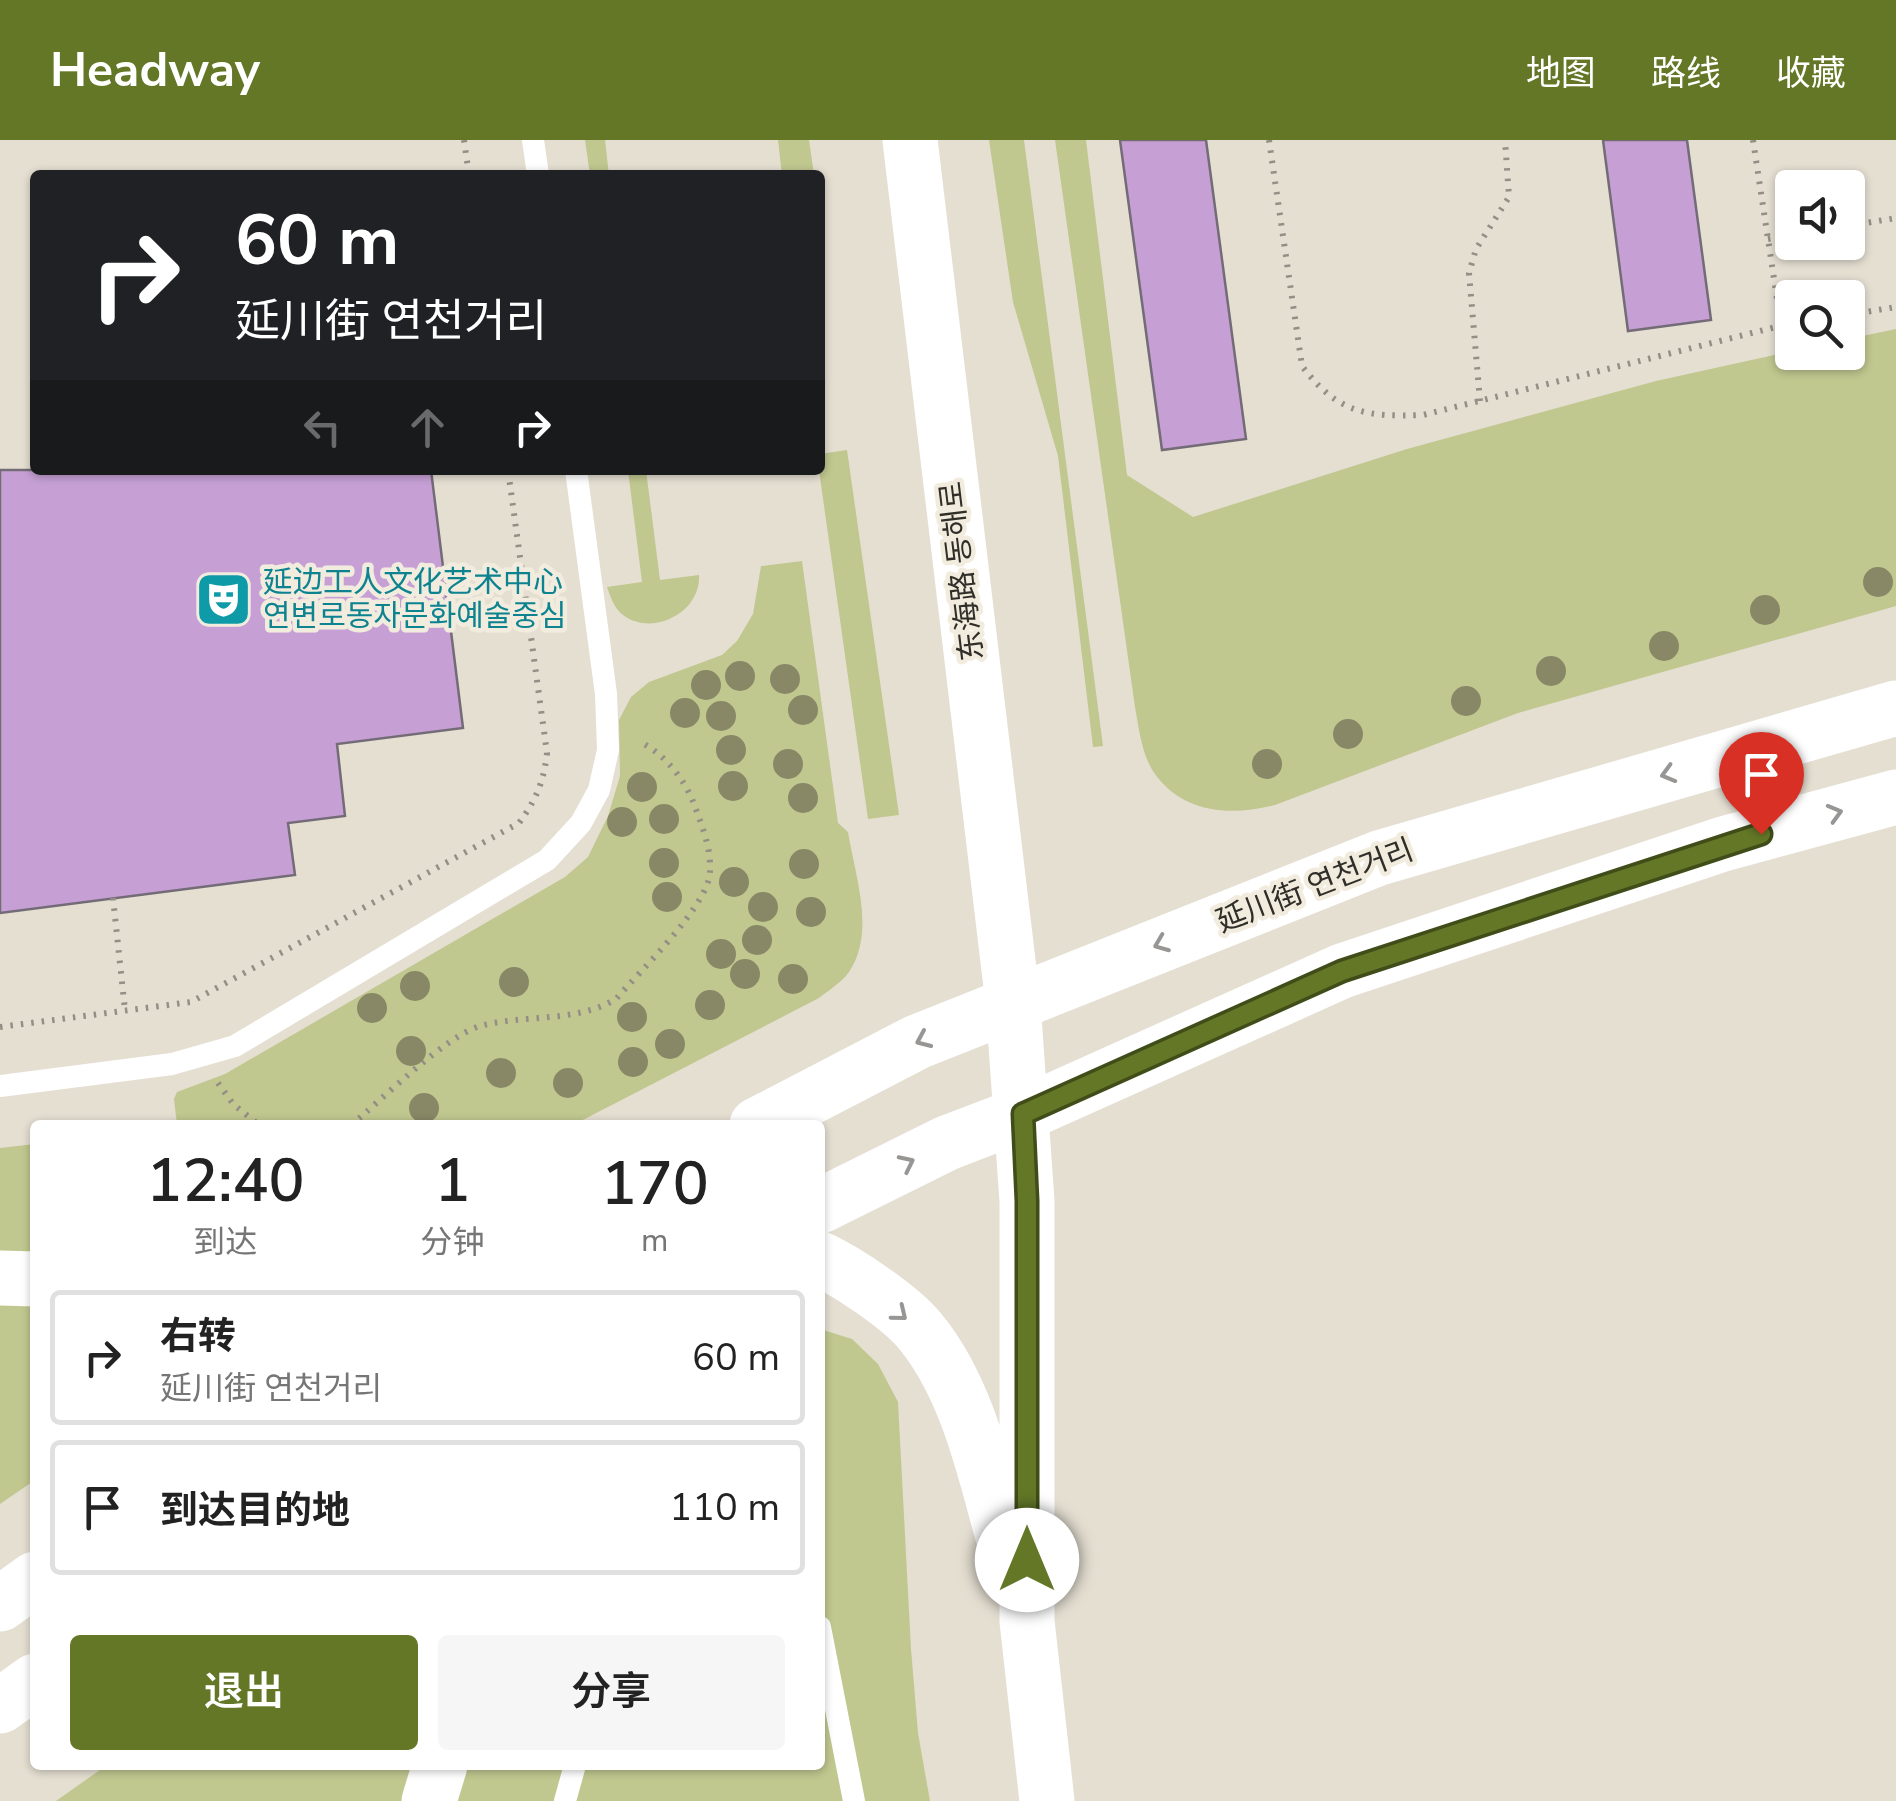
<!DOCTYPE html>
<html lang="zh">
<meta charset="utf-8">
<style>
:root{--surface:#fff;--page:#f6f6f6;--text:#222;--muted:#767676;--line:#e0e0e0;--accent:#637727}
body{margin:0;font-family:"Nunito Sans","Noto Sans SC","Noto Sans KR",sans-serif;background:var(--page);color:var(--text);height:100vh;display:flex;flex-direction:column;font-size:38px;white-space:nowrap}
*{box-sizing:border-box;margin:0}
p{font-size:32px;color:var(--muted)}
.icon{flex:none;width:55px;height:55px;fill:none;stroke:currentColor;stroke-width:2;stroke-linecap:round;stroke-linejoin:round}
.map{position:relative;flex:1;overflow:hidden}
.sheet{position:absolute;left:30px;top:980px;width:795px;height:650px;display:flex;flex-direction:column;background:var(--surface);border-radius:10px;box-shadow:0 2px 8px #0004}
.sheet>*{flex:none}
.top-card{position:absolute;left:30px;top:30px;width:795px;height:305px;border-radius:10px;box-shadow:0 2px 8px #0004;background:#202124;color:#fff;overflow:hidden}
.controls{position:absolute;left:1775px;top:30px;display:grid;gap:20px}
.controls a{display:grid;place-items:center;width:90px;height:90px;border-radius:10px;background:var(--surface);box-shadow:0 2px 8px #0004;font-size:50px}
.pin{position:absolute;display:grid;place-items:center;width:85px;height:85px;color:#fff;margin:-102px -42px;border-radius:50% 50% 50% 0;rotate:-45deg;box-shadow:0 0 10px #0007}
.pin .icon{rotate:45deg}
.me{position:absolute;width:110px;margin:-55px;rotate:0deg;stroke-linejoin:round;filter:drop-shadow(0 0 8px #0008)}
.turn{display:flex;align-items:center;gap:35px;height:210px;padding:0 40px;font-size:45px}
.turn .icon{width:130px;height:130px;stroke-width:2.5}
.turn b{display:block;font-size:70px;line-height:85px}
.lanes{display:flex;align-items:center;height:95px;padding:0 40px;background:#0003;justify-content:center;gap:50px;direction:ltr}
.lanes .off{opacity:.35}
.eta{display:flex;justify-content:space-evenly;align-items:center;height:170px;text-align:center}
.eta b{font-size:60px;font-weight:600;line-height:70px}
.action{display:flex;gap:20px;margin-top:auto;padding:20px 40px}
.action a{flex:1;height:115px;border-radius:10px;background:var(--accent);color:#fff;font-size:40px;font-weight:600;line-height:115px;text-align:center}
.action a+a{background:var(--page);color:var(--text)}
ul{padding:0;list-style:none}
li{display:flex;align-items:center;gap:30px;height:135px;margin:0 20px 15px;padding:0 20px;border:5px solid var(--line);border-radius:10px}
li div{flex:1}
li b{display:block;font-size:38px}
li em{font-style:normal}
header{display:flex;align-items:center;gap:60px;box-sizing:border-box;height:140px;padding:0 50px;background:var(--accent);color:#fff}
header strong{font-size:48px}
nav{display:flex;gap:55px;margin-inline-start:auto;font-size:35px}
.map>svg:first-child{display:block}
.green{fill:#c0c78f}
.building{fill:#c6a0d5;stroke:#736b76;stroke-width:2.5}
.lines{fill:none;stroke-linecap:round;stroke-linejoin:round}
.path{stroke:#938f86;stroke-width:6;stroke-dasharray:2.5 8;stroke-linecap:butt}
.lane{stroke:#fff;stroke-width:22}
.secondary{stroke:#fff;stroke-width:55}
.tree{fill:#886}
.oneway{stroke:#989694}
.route-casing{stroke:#404d19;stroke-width:25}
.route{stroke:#637727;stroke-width:18}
.labels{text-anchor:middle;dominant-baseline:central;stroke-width:9;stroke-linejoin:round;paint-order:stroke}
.street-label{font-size:30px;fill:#302e29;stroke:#f2ecdf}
.culture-label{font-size:30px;fill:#0d838f;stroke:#f2ecdf;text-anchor:start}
</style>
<header>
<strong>Headway</strong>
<nav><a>地图</a><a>路线</a><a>收藏</a></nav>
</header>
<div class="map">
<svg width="1896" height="1661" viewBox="0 0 1896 1661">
<rect width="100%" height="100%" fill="#e5dfd2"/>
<path class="green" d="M585,0H605L609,35H590Z
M778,0H809L814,35H782Z
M989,0H1024L1103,606L1093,607L1058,316L1013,162Z
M1055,0H1086L1127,335L1193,377L1407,309L1656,241L1792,211L1848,212V199L1896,189V466L1518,573L1275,665C1231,676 1184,674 1155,634C1142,616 1139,589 1135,567Z
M847,310L899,675L868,679L819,330L820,314Z
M628,330H646L660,440L699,435C701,473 652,497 623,475C614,468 611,458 607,447L642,442Z
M802,421L838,683L848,692C855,736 876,792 849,832C842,842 829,850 819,858L573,985H177L174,959L177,952L225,934L565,737L588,717L608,676L620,636L619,580L631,557L649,542L722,515L737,501L753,474L761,426Z
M35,1004V1340L0,1364V1008Z
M820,1189L852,1199L878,1224L898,1262L911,1509L918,1593L930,1661H56L107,1625H820Z"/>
<path class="building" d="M1120,0H1206L1246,299L1162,310Z
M1603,0H1687L1711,180L1628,191Z
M0,330H431L463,588L337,604L345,676L288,683L295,735L0,773Z"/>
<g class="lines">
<path class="path" d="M464,0L469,35
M1269,0L1302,226C1338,274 1367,277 1423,275L1792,183
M1753,0L1781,185
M1848,86L1896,78
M1768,99L1792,95
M1848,175L1896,167
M1480,261L1469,133L1476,109L1509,57L1505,0
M113,758L125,870
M0,887L191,862L519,683C536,660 544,641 547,613L508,330
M218,943L233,964L259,985
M351,985C383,959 444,897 480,886C525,874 576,883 616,859C640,831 710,764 710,731C711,707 702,686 694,664C685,640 664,613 640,602"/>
<path class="lane" d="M533,0L538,35
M0,946L172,924L235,906L547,720L581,683L599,650L608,610L606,554L576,330
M820,1487L854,1661
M565,1661L575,1625"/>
<path class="secondary" d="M910,0L1013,863L1027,1061V1481L1047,1661
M757,985L917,902L1379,718L1896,568
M820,1066L947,1003L1023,974L1342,831L1723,704L1896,657
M820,1119C848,1132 900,1167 920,1191C972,1254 987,1345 1010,1421
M0,1138L35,1139
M0,1464L35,1439
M0,1566L35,1541
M429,1661L440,1625"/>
</g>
<g class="tree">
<circle cx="1878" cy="442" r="15"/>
<circle cx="1765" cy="470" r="15"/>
<circle cx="1664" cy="506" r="15"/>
<circle cx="1551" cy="531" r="15"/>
<circle cx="740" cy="536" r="15"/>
<circle cx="785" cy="539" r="15"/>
<circle cx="706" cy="545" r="15"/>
<circle cx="1466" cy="561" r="15"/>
<circle cx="803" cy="570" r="15"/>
<circle cx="685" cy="573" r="15"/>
<circle cx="721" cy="576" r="15"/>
<circle cx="1348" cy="594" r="15"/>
<circle cx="731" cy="610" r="15"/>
<circle cx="788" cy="624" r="15"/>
<circle cx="1267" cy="624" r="15"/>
<circle cx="733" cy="646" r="15"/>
<circle cx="642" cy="647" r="15"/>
<circle cx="803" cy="658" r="15"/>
<circle cx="664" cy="679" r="15"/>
<circle cx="622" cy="682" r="15"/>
<circle cx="664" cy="723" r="15"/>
<circle cx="804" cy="724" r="15"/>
<circle cx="734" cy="742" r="15"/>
<circle cx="667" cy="757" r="15"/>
<circle cx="763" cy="767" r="15"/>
<circle cx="811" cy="772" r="15"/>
<circle cx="757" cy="800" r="15"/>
<circle cx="721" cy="814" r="15"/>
<circle cx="745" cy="834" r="15"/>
<circle cx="793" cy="839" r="15"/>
<circle cx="514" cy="842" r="15"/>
<circle cx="415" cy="846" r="15"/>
<circle cx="710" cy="865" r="15"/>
<circle cx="372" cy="868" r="15"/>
<circle cx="632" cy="877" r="15"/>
<circle cx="670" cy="904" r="15"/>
<circle cx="411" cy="911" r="15"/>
<circle cx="633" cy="922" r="15"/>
<circle cx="501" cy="933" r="15"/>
<circle cx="568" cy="943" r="15"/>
<circle cx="424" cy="968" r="15"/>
</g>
<defs><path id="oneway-chevron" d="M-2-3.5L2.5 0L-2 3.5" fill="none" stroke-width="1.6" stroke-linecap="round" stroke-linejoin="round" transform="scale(2.5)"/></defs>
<g class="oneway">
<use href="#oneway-chevron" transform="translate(1668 634) rotate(164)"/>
<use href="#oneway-chevron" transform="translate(1835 673) rotate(-16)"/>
<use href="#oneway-chevron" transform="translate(1161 804) rotate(158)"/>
<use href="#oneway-chevron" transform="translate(923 900) rotate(156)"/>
<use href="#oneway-chevron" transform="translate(907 1023) rotate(-26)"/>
<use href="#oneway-chevron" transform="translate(900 1174) rotate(39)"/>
</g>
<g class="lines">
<defs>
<path id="route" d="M1027,1420V1061L1023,974L1342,831L1761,694"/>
</defs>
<use href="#route" class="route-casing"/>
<use href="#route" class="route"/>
</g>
<defs>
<symbol id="theatre-square" viewBox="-11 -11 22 22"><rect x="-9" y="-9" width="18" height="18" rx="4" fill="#0f9aa8" stroke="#f2ecdf"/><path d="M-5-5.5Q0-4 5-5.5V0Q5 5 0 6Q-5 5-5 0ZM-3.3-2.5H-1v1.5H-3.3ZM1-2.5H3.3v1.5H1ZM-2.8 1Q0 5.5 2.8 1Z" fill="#fff"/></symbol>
</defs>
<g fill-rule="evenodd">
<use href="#theatre-square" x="192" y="428" width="63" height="63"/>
</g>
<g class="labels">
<g class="street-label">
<text transform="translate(962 431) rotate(-97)">东海路 동해로</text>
<text transform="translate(1315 746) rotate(-21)">延川街 연천거리</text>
</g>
<g class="culture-label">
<text x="263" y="442">延边工人文化艺术中心<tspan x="263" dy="34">연변로동자문화예술중심</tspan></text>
</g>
</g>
</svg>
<div class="controls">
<a><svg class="icon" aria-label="sound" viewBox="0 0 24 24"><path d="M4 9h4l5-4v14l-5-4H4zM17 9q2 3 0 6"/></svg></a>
<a><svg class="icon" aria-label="search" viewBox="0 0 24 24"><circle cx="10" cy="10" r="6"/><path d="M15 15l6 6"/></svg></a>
</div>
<div class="pin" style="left:1761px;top:694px;background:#d93025"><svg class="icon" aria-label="arrive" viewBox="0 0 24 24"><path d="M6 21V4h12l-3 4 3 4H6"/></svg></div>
<svg class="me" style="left:1027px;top:1420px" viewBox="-20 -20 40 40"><circle r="19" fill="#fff"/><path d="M0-13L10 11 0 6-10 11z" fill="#637727"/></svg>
<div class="top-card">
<div class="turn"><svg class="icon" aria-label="right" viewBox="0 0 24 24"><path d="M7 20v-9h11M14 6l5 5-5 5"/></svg><div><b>60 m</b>延川街 연천거리</div></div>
<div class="lanes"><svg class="icon off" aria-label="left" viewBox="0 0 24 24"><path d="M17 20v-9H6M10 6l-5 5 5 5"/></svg><svg class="icon off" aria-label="ahead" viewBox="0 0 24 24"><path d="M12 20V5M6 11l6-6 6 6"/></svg><svg class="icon" aria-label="right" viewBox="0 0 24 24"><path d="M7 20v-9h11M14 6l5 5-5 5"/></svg></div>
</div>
<section class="sheet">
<div class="eta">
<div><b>12:40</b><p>到达</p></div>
<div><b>1</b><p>分钟</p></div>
<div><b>170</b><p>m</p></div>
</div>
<ul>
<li><svg class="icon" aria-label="right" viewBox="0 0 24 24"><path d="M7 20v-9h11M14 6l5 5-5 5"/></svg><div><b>右转</b><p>延川街 연천거리</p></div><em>60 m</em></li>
<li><svg class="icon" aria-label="arrive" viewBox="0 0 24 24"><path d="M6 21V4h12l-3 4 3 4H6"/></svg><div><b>到达目的地</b></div><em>110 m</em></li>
</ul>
<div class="action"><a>退出</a><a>分享</a></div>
</section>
</div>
